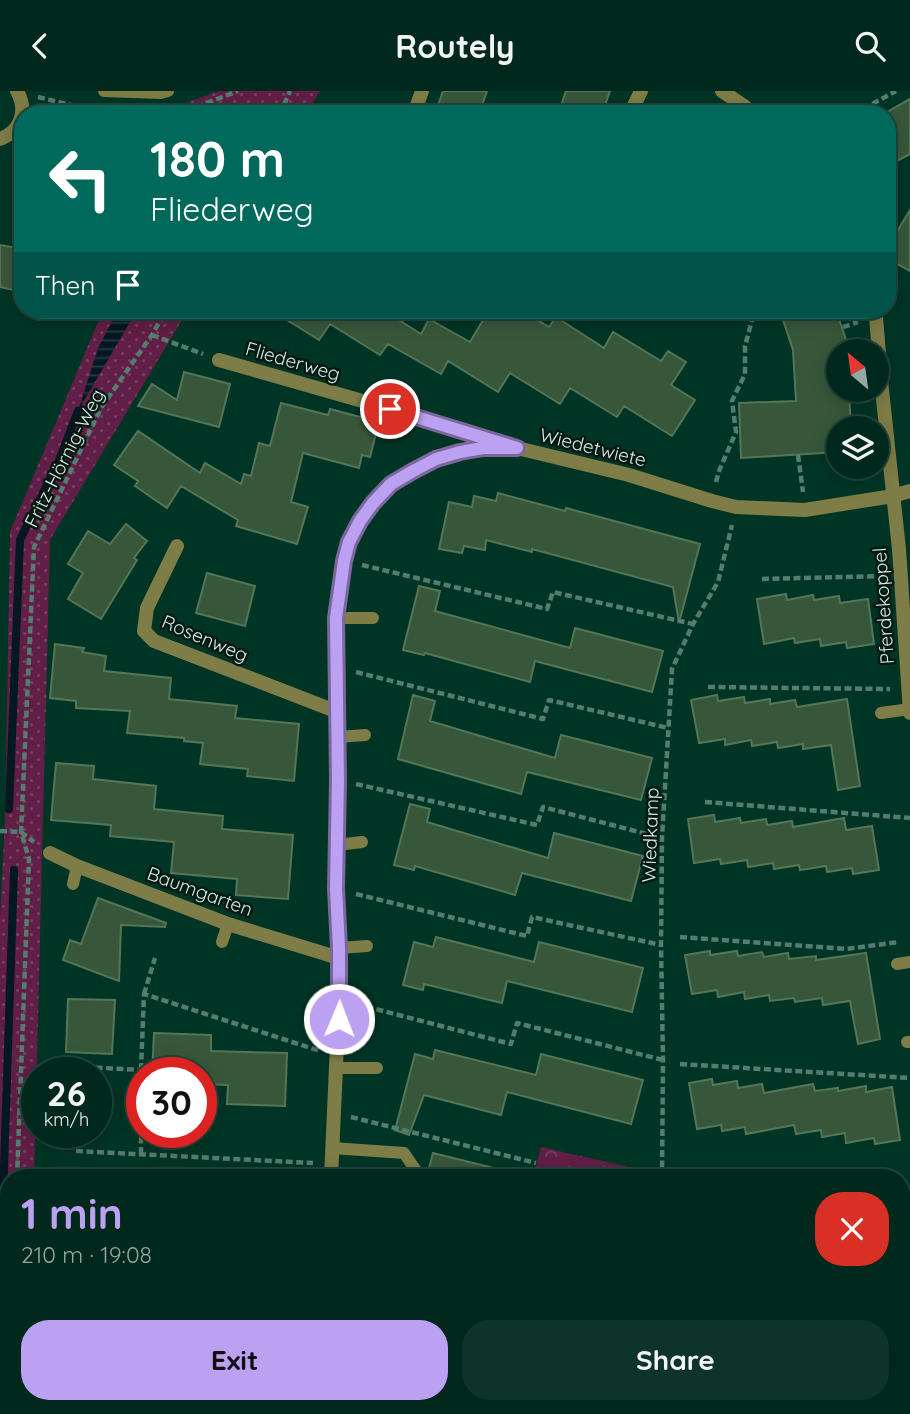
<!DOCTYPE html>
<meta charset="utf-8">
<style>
:root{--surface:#00281c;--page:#0e3429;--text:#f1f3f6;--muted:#95a6a3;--line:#22443b;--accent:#bca0f2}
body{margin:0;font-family:Quicksand,sans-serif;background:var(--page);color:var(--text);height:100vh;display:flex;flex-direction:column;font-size:26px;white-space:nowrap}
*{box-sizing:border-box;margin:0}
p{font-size:23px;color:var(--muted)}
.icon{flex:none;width:38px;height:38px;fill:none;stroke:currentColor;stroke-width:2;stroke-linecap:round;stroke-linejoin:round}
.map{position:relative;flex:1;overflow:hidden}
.sheet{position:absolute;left:0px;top:1078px;width:910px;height:245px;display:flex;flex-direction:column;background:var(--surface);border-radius:28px 28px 0 0;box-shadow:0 4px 18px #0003,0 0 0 2px var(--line)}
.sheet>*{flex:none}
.guide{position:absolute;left:14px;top:14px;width:882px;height:214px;border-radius:28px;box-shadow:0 4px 18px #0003,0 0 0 2px var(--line);background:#00695c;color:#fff;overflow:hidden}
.needle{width:46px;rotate:331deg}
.buttons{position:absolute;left:826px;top:248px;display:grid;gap:14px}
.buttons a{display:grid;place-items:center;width:63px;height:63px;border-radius:50%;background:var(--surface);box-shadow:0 4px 18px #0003,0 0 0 2px var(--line);font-size:35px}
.speed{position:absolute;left:21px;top:966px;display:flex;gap:14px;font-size:35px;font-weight:700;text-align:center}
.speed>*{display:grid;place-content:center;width:91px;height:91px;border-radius:50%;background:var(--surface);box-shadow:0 4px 18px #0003,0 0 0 2px var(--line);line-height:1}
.speed small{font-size:18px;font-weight:400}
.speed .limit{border:10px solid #d22;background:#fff;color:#111}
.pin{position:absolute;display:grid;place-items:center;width:60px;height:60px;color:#fff;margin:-30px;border:4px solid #fff;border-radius:50%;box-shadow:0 2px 7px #0007}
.me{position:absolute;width:77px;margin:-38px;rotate:1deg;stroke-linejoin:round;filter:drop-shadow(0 0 5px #0008)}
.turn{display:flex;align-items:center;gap:24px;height:147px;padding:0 21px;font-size:32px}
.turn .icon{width:91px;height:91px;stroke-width:2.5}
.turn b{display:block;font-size:49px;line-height:60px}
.then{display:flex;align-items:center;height:66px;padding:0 21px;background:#0003;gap:14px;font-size:26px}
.round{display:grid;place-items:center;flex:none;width:74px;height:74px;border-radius:28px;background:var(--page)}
.summary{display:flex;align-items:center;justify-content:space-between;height:119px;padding:0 21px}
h1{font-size:42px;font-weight:800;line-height:52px;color:var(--accent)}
.button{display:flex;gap:14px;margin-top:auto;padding:14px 21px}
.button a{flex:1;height:80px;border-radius:28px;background:var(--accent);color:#111;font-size:28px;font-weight:800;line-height:80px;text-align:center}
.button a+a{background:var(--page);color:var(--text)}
header{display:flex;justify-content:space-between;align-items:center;height:91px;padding:0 21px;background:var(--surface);font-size:32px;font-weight:800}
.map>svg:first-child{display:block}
.grass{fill:url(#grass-dots)}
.park{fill:url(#park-crowns)}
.water{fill:url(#water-rules)}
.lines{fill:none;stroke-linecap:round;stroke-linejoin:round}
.stream{stroke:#031821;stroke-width:8}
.building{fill:#37573a;stroke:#547557;stroke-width:2}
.path{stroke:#537d6f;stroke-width:4.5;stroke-dasharray:7 3.5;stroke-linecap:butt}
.service{stroke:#7e7d47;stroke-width:12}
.minor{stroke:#7e7d47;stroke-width:14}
.route-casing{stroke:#7a689d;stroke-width:18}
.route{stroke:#bca0f2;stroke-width:12}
.labels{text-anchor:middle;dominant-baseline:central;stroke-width:5;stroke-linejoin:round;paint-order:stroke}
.street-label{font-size:19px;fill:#d4ede2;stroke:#051811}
</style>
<header><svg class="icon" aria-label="back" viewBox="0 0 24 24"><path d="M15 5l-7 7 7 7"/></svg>Routely<svg class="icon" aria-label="search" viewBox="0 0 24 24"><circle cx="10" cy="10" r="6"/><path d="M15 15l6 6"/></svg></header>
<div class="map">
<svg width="910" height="1323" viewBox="0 0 910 1323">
<defs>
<pattern id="grass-dots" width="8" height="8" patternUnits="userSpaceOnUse" patternTransform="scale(1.75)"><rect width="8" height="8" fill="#611e46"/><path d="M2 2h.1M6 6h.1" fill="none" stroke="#773f60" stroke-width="1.8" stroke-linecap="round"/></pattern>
<pattern id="park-crowns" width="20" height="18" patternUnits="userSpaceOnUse" patternTransform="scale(1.75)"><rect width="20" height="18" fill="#611e46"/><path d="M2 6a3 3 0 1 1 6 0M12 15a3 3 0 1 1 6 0" fill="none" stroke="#773f60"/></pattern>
<pattern id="water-rules" width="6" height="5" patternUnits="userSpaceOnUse" patternTransform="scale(1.75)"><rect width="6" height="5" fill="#031821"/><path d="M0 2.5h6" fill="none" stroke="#273a41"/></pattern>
</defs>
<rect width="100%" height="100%" fill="#003525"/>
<path class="grass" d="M219,0H320L306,23H111L113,16H175Z
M103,219H188L50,449L34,1087H9V1152L0,1150V825L5,731L10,441Z"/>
<path class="park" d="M541,1056L656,1082V1087H533Z"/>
<path class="water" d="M118,219H137L78,320L98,257Z"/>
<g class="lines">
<path class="stream" d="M9,718L20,449L60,367L78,320
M2,1135L14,779
M19,1314V1323"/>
</g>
<path class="building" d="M443,0H487L479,23H435Z
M566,0H610L602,23H558Z
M910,8V63L887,75V21Z
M910,119V180L887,167V157Z
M0,154L23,158V201L0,196Z
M271,219H383L421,243L429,228L470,251L486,224L490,227L496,219H521L549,236L556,226L604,257L613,241L661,270L668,260L686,271L671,294L695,309L672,345L624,315L617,326L570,297L560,313L510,282L498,301L448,270L441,283L388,253L380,264L330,233L319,249Z
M792,219H836L846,249V261H838V299H849L851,338H838V361L741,367L739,312L796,310L793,259L781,223Z
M184,281L230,293L219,336L138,315L152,293L177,309Z
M281,312L328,324L330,318L379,331L370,366L362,364L359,377L303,362L291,411L308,416L297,453L236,435L238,429L181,395L167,417L135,395L138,390L114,374L138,340L200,382L205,372L241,393L244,383L251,385L259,352L270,355Z
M498,402L565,420L566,417L700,453L679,532L673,496L532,458V461L486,449L485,459L464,455L462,462L439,458L449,411L472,416L474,405L496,410Z
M126,433L147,450L134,467L137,469L101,528L68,508L83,482L68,473L88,440L110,453Z
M207,482L255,495L245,535L196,522Z
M419,495L440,500L435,520L570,557L575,537L663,560L652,601L535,570L530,591L425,562L424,564L403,559Z
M786,503L787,509L813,504L814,509L839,505L840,512L868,508L874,553L847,557L846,551L821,555L820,548L795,552L794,547L764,553L757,508Z
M55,553L84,557L82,561L106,565L104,580L171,587L169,608L237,615L235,627L299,633L294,690L247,685L248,678L200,673L203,652L184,650V647L127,642L130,620L76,617V610L50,607Z
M413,604L435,610L430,630L555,667L561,644L652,667L641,709L527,681L521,703L398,668Z
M717,604L718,610L744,606L745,612L770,608V613L795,609L797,616L847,608L860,695L838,699L831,654L803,658V653L778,657L777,651L752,655L751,649L725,654V648L699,652L691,609Z
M56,672L94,675L93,688L156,695L154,718L223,725L222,738L293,744L288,808L236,804L237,788L171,782L174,751L110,745L111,734L51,729Z
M410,713L430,718L427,731L548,767L554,742L643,765L631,810L522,782L515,804L415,775L414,779L394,774Z
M714,724L715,731L740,727L741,732L766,728L767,734L792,730L793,736L844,727L846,739L872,735L879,779L853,783L852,777L827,781L826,775L800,779L799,774L774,778L773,772L748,776L747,769L721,773L720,768L694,772L688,728Z
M98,807L166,832L165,836L121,834L119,890L63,869L70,849L81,853Z
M436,846L534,871L539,851L643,877L632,921L507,890L502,912L424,893L423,899L403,894L414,851L433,856Z
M710,860V864L737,860L738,865L762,861L764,866L788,862L789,868L816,865V869L866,862L880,948L858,953L850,910L823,914L822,907L795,911L794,907L770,910L769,904L745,908L744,901L718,906L717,899L692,903L685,864Z
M68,908L115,909L112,963L66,961Z
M154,942L211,944V960L287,962L285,1015L227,1013L228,994L201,993V982H152Z
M435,959L536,984L541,963L643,989L631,1033L507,1001L501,1024L424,1004L409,1044L395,1039L415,963L433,968Z
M712,988L713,994L737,990L738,997L762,993L764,1002L813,993L815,1000L838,997V1000L866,995V1001L892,996L900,1049L875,1053L874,1047L846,1052L845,1042L822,1046L821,1039L796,1043L794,1034L746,1043L745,1036L722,1040L721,1034L697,1038L689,992Z
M433,1062L502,1079V1087H430L428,1081Z"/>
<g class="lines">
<path class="path" d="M38,6L108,23
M166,22L183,21L238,0
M128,23L140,22
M280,23L290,0
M854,23L896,0
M843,236L858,231
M152,244L203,263
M849,300H865
M798,364L803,401
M716,391L719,380L736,341L732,310L745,283V255L752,229L763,219
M362,474L547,518L553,501L693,533
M762,488L883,485
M356,581L543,628L549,609L668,637
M708,596L890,598
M356,693L537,734L543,716L662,747
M705,711L910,727
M0,740L21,741L34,751
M356,803L527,845L532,826L661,854
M680,846L846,858L899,851
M144,903L155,867
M356,913L511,953L517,932L663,969
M680,973L910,987
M85,976L141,979
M351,1026L536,1072
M76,1060L313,1072
M141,1063V979L144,903L320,960
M17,1087L29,768L21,741L34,456L101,317L152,244L166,219
M662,1087L663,969L661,854L662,747L672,578L693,533L718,491L732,434
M901,1123L910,1122
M438,1314L462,1323
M668,1314L669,1323"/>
<path class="service" d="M104,0L161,2L168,0
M336,527H373
M881,622L910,618
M338,646L365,644
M337,754L362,751
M73,793L77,775
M222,851L228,833
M339,857L367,855
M897,873L910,871
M907,951H910
M337,977H377
M332,1057L404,1062L421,1087
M310,1321L313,1314"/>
<path class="minor" d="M722,0L744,15L753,23
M414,23L422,0
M630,23L641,0
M0,48C21,40 28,20 17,0
M874,219L876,226L882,299L899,458L910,622
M219,269L464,339L506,353
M177,455L147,517L144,540L154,550L338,621
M50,762L77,775L228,833L339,867
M331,1087L339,909V857L336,798L338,689L336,527L344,469L349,451L360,430L373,412L392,393L413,380L436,368L460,361L483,357H517L629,384L712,410L736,416L805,419L893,405L910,400
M0,1181H9
M575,1314L587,1323"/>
</g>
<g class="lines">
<defs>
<path id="route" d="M339,928V857L336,798L338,689L336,527L344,470L349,451L360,430L373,412L391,393L413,380L436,368L460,361L483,357H517L390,318"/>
</defs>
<use href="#route" class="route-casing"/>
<use href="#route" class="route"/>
</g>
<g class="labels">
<g class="street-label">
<text transform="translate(293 270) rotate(16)">Fliederweg</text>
<text transform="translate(593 356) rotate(14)">Wiedetwiete</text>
<text transform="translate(64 367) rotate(-63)">Fritz-Hörnig-Weg</text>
<text transform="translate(883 515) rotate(-94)">Pferdekoppel</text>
<text transform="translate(205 547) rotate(23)">Rosenweg</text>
<text transform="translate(650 744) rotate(-88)">Wiedkamp</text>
<text transform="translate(200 800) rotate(20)">Baumgarten</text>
</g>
</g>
</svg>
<div class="buttons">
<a><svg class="needle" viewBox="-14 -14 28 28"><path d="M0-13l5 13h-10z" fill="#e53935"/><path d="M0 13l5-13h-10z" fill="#95a6a3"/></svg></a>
<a><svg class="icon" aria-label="layers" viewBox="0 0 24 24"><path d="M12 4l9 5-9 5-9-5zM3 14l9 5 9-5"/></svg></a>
</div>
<div class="speed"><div>26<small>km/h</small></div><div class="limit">30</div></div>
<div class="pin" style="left:390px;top:318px;background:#d93025"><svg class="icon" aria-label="arrive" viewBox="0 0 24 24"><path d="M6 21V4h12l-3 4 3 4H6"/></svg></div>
<svg class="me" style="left:339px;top:928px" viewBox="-20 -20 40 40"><circle r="17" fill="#bca0f2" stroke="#fff" stroke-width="3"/><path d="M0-11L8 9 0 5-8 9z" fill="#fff"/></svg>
<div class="guide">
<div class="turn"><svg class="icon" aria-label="left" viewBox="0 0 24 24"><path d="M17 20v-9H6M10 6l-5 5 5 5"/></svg><div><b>180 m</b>Fliederweg</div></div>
<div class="then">Then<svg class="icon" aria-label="arrive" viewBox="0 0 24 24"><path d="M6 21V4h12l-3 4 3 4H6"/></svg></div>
</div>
<section class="sheet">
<div class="summary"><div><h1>1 min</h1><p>210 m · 19:08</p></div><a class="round" style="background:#d93025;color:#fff"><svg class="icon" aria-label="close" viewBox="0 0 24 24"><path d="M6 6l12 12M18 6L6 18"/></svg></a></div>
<div class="button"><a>Exit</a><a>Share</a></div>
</section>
</div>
